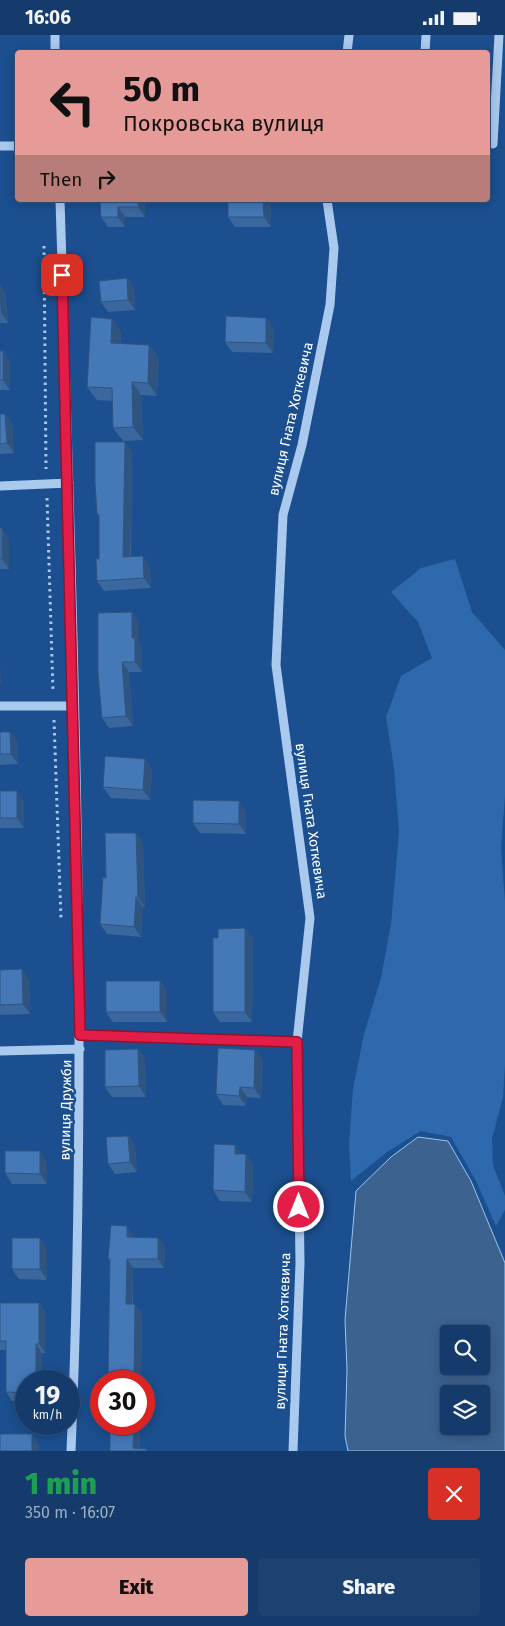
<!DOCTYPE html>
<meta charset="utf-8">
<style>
:root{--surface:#143b6b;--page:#1d4271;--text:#f1f3f6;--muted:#9dadc1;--line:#33557e;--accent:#e69b98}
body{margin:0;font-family:"Fira Sans",sans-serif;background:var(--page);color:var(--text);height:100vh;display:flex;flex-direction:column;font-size:19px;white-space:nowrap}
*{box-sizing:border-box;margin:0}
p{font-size:16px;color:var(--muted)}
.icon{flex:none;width:28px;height:28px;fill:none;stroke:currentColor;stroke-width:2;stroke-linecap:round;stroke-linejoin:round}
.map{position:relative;height:1416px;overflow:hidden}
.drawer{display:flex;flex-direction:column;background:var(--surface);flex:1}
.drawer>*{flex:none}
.top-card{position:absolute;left:15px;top:15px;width:475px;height:152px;border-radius:5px;box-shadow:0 2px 12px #0003,0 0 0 1px var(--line);background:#e69b98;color:#111;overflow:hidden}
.fabs{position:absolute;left:440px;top:1290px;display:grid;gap:10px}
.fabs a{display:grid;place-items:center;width:50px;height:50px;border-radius:5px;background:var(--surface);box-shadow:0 2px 12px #0003,0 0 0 1px var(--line);font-size:25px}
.speed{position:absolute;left:15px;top:1335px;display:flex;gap:10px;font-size:25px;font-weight:700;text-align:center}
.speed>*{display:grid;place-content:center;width:65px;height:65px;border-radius:50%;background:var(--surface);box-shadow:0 2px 12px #0003,0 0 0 1px var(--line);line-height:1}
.speed small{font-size:12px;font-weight:400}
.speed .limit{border:8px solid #d22;background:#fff;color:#111}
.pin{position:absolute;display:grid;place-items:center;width:42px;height:42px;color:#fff;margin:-21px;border-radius:10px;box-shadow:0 2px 8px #0006}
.me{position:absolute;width:55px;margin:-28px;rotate:0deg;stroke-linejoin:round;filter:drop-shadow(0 0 4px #0008)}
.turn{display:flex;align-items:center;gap:18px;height:105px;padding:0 25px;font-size:22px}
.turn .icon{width:65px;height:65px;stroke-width:2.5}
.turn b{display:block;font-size:35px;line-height:42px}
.then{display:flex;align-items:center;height:48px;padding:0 25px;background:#0003;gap:10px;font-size:19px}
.round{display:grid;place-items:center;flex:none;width:52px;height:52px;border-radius:5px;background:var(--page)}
.overview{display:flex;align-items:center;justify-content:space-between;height:85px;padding:0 25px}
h1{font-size:30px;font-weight:800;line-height:38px;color:#1e9e55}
.cta{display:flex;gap:10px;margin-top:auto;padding:10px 25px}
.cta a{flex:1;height:58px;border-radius:5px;background:var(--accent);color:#111;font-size:20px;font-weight:800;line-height:58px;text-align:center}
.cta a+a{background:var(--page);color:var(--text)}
.status{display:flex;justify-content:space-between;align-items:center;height:35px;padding:0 25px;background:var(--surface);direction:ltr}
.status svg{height:14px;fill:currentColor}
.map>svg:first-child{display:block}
.green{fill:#2e69ad}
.water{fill:#3c6290;stroke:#9cc4f0;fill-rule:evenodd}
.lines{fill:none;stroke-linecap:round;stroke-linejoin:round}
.path{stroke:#a9c9ee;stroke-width:3;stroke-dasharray:2.5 4;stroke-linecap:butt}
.minor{stroke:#a9c9ee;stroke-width:9}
.wall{fill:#3a679d}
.shaded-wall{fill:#305480}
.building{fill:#4478b7;stroke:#305480}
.route-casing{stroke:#92132f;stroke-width:12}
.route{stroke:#e11d48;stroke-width:9}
.labels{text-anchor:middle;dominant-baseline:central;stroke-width:5;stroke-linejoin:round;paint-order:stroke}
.street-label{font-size:14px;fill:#fff;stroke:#1b4f8f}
</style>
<div class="status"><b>16:06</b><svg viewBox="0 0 49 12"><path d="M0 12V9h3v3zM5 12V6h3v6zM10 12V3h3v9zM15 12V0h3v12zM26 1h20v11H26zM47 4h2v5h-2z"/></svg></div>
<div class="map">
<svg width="505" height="1416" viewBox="0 0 505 1416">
<rect width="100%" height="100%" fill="#1b4f8f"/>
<path class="green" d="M455,524L472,577L505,615V761L501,813L505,866V1030L503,1062L492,1104L493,1130L505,1161V1175L496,1191L476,1146L451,1102L421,1096L387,1117L351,1146L349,1109L353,1054L364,999L381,943L391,889L399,797L394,733L386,682L401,641L432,623L418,587L391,557L421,533Z"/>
<path class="water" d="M418,1102L448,1106L471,1146L505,1228V1416H348L345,1401L347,1335L345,1285L356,1156L391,1122ZM449,1299H481V1331H449ZM449,1359H481V1391H449Z"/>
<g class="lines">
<path class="path" d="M44,211L46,434
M47,463L53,657
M54,685L61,884"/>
<path class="minor" d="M55,0V18
M347,18L349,0
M425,18L426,0
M493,109L499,0
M0,111H18
M60,165C73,582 89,999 71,1416
M0,451L69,448
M0,671H73
M80,1000L297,1007
M0,1016L80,1014
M293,1416L300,1228L297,1007L310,883L276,630L283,480L302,410L330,270L334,213L327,165"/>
</g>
<path class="wall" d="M100,165H145V182H125V192H108L101,182Z
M228,165H270L271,192H235L228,182Z
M127,243L134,254L135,275L108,277L101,267Z
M0,249L5,257L8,288H0Z
M274,293L273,318L232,317L225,307Z
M121,297V309L149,310L159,323L157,361L141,360L143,405L123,406L113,393L112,366L97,365L87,352Z
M0,316H3L10,326V355H0Z
M0,379H5L12,389L14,418L0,419Z
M125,407L132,417L131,522L150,531L151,553L104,556L97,546L99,524V482L97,479Z
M0,493L9,503V534H0Z
M139,587V609L142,613V637H129L133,691L109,693L102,683L98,638Z
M0,697H10L18,707V729L0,730Z
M145,724L152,734L150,765L111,763L103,752Z
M0,756L24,766V793H0Z
M246,776V799L200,798L193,788Z
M136,798L143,808L145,873L143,872L141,902L107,899L100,889L106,843Z
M245,893L253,903L252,987H220L213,977L218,903Z
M0,935L29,944L30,979L0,980Z
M160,946L167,956V987H113L106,977Z
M138,1014L145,1024L146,1062H112L105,1052Z
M255,1015L263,1025L261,1063L247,1062L246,1071L223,1070L216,1059Z
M128,1101L135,1111L137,1137L115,1139L108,1129Z
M235,1110L241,1119L253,1129L252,1167L220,1166L213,1155Z
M47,1127V1149H12L5,1138Z
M133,1200V1202L158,1203L165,1212L164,1233H133V1269H135L142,1278L141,1346H108L110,1227L108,1224Z
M47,1213V1245L19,1244L12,1234Z
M0,1268H39L45,1277V1318H42L26,1346V1366H12L6,1357V1315H0Z"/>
<path class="shaded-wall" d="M138,165H145V182L138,172Z
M263,165H270L271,192L264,182Z
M118,172L125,182V192L118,182Z
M127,243L134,254L135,275L128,265Z
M0,249L5,257L8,288L1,278L0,267Z
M266,283L274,293L273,318L266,308Z
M112,284L121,297L120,322L111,308Z
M149,310L159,323L157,361L148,348Z
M3,316L10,326V355L3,345Z
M132,347L141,360L143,405L133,392Z
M5,379L12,389L14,418L7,408Z
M125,407L132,417L130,532L123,522Z
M2,493L9,503V534L2,524Z
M143,521L150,531L151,553L144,543Z
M132,577L139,587V609L142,613V637L135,627L132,603Z
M122,627L129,637L133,691L126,681Z
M0,629L2,651L0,648Z
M10,697L18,707V729L11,719Z
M145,724L152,734L150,765L143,755Z
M17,756L24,766V793L17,783Z
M239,766L246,776V799L239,789Z
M136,798L143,808L145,873L138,862Z
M136,862L143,872L141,902L134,892Z
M245,893L253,903L252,987L245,977Z
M22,934L29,944L30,979L23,969Z
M160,946L167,956V987L160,977Z
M138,1014L145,1024L146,1062L139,1051Z
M255,1015L263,1025L261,1063L254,1053Z
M240,1052L247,1062L246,1071L239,1061Z
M128,1101L135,1111L137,1137L130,1127Z
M235,1110L242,1120L235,1119Z
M40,1116L47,1127V1149L40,1139Z
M246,1119L253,1129L252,1167L245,1157Z
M127,1191L133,1200V1211L127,1202Z
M40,1203L47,1213V1245L40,1234Z
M158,1203L165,1212L164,1233L158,1224Z
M127,1224L133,1233L132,1278L126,1269Z
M39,1268L45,1277V1318L39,1309Z
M135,1269L142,1278L141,1346H134Z
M36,1309L42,1318V1346H36Z
M134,1389H140V1416L133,1413Z
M32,1399L39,1409V1416H32Z"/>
<path class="building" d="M100,165H138V172H118V182H101Z
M228,165H263L264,182H228Z
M127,243L128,265L101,267L99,246Z
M226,281L266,283V308L225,307Z
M91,282L112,284L111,308L149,310L148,348L132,347L133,392L113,393L112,353L87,352Z
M0,316H3V345H0Z
M0,379H5L7,408L0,409Z
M95,407H125L123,522L143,521L144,543L97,546L96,524H99V479H97L95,448Z
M0,493H2V524H0Z
M132,577V603H135V627H122L126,681L102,683L98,638V578Z
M0,697H10L11,719H0Z
M105,721L145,724L143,755L103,752Z
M0,756H17V783H0Z
M193,765L239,766V789L193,788Z
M105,798H136L138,862H136L134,892L100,889L103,842L106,843Z
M245,893V977H213V903H218V894Z
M22,934L23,969L0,970V935Z
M106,946H160V977H106Z
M218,1013L255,1015L254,1053L240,1052L239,1061L216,1059Z
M138,1014L139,1051L105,1052V1015Z
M128,1101L130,1127L108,1129L106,1102Z
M214,1109L235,1110V1119H246L245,1157L213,1155Z
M5,1116H40V1139L5,1138Z
M111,1190L127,1191V1202L158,1203V1224H127L126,1269H135L134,1346H108L110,1224H108Z
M12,1203H40V1234H12Z
M0,1268H39V1309H36V1346H26V1358L6,1357V1306H0Z
M110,1389H134L133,1413L147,1414V1416H110Z
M0,1399H32V1416H0Z"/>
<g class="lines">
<defs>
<path id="route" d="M62,240L80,1000L297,1007L299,1172"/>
</defs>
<use href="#route" class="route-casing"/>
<use href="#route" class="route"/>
</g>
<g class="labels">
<g class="street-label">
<text transform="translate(291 384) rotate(-77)">вулиця Гната Хоткевича</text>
<text transform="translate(311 786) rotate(82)">вулиця Гната Хоткевича</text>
<text transform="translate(66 1075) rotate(-89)">вулиця Дружби</text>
<text transform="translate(283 1296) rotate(-88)">вулиця Гната Хоткевича</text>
</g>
</g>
</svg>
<div class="fabs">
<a><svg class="icon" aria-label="search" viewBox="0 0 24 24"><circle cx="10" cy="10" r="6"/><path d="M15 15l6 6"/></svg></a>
<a><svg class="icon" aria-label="layers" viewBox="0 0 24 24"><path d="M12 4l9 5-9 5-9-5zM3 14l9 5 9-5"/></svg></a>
</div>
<div class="speed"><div>19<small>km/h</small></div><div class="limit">30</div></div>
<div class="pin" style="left:62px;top:240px;background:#d93025"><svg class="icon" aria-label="arrive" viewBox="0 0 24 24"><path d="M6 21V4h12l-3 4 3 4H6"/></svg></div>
<svg class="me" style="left:299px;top:1172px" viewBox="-20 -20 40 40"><circle r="17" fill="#e11d48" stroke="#fff" stroke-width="3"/><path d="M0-11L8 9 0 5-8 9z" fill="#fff"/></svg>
<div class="top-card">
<div class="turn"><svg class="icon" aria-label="left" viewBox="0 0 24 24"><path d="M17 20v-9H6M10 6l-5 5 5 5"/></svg><div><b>50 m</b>Покровська вулиця</div></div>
<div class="then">Then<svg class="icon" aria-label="right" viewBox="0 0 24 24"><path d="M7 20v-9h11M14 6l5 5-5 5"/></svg></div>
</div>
</div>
<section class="drawer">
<div class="overview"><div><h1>1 min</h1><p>350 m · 16:07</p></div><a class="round" style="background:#d93025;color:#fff"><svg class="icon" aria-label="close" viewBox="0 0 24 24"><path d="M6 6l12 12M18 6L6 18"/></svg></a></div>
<div class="cta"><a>Exit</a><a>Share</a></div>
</section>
